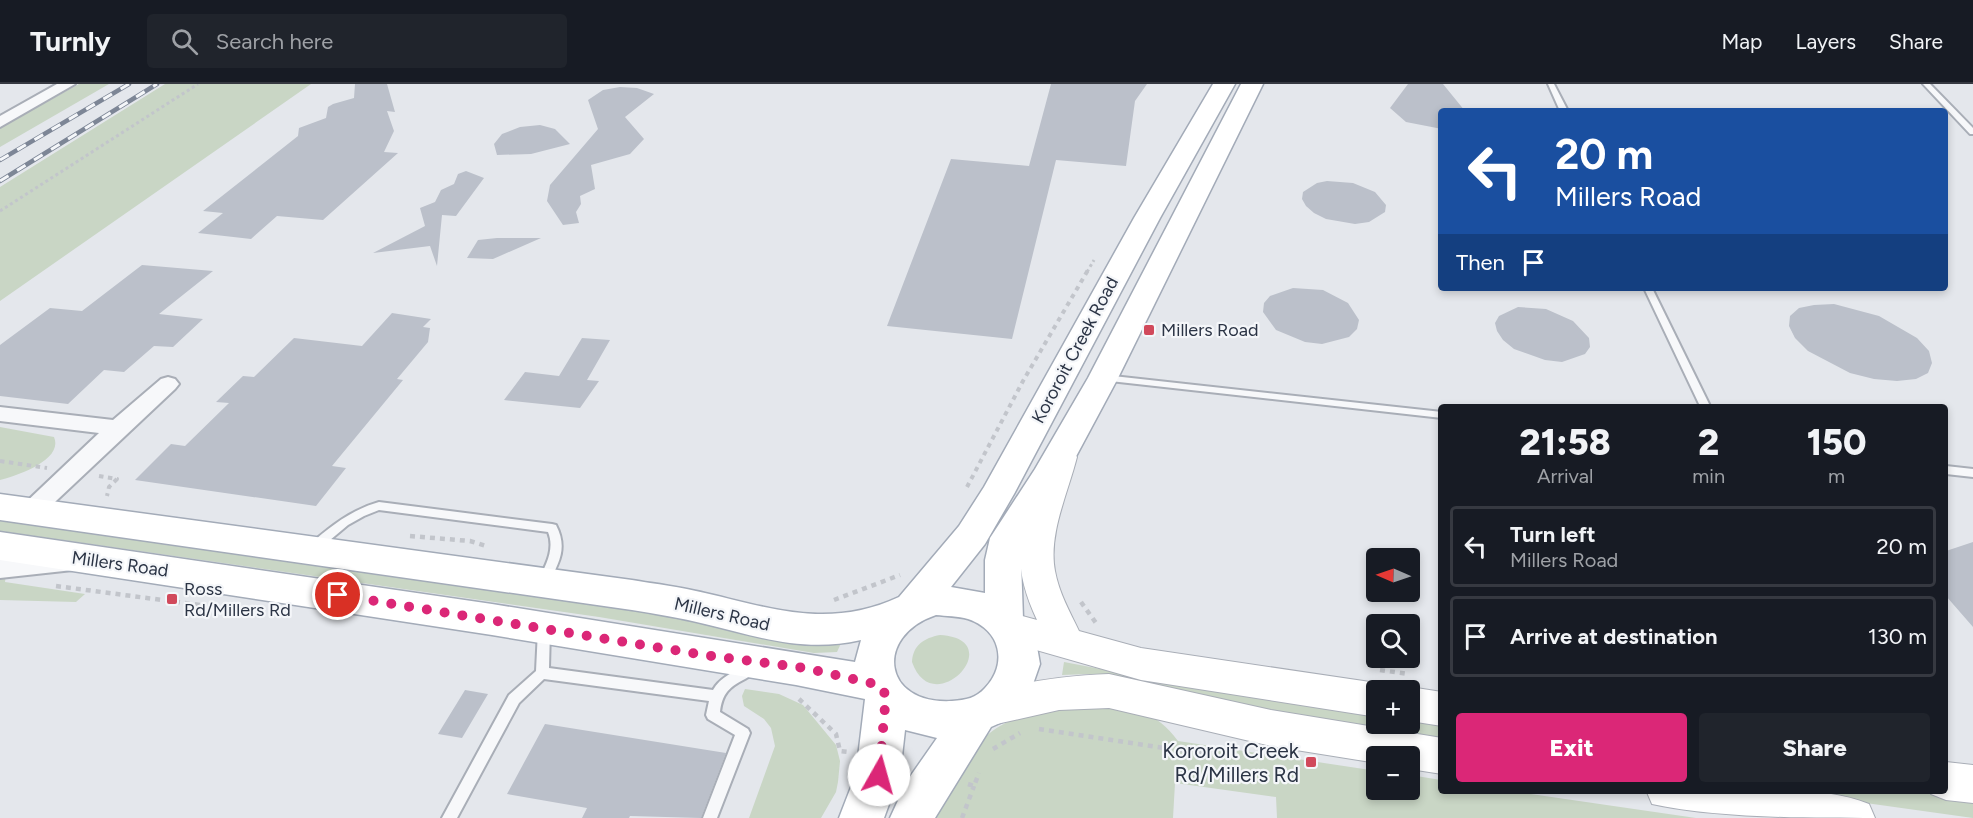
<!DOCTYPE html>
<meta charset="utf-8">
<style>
:root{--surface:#171b24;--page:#20242c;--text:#f1f3f6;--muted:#9ea1a6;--line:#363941;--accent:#db2777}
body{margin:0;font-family:Figtree,sans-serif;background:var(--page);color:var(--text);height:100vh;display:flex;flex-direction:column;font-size:22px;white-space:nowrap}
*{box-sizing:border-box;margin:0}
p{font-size:20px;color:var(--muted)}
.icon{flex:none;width:33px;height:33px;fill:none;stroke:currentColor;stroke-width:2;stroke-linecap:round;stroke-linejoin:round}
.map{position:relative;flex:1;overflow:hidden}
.drawer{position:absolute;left:1438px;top:320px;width:510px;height:390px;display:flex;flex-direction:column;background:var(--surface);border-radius:6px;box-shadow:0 3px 9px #0003}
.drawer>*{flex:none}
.guide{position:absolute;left:1438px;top:24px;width:510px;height:183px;border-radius:6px;box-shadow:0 3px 9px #0003;background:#1a4fa0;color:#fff;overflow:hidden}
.needle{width:39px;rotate:272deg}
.tools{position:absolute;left:1366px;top:464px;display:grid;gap:12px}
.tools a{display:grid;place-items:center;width:54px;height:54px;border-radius:6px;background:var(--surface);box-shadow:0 3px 9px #0003;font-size:30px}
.pin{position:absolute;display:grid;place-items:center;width:51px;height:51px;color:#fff;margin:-26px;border:3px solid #fff;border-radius:50%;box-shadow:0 2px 6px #0007}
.me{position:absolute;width:66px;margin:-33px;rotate:7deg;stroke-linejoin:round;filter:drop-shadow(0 0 4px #0008)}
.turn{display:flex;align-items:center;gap:21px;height:126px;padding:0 18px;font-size:27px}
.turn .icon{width:78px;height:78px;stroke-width:2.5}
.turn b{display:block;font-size:42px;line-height:51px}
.then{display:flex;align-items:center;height:57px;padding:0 18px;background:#0003;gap:12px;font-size:22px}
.eta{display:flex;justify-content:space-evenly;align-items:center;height:102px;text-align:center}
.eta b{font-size:36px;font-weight:800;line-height:42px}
.cta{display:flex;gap:12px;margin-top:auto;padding:12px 18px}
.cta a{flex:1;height:69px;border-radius:6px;background:var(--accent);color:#fff;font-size:24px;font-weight:800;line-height:69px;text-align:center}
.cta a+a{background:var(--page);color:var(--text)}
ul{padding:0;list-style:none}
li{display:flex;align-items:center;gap:18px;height:81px;margin:0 12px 9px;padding:0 6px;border:3px solid var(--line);border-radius:6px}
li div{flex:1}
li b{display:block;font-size:22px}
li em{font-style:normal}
header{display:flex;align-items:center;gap:36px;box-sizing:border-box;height:84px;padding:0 30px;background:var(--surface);border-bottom:2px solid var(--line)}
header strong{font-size:28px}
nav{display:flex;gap:33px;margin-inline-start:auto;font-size:21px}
.search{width:420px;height:54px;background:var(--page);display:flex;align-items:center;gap:15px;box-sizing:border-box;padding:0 21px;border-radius:6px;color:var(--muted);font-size:22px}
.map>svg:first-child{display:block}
.green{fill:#c9d6c5}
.building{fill:#bbc0ca}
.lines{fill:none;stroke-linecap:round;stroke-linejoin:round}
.service-casing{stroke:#a9aeb7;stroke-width:4}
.minor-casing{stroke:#a9aeb7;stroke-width:4}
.secondary-casing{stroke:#a9aeb7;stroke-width:2}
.primary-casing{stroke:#a3abb8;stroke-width:3}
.path-far2{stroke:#c2c5cb;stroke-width:3;stroke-dasharray:3 3;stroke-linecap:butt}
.path-far1{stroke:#c2c5cb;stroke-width:4;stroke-dasharray:4.5 4.5;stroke-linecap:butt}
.path{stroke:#c2c5cb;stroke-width:4.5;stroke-dasharray:5 5;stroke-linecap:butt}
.service{fill:#f7f8fa;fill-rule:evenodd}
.minor{fill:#f7f8fa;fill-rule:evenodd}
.secondary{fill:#fff;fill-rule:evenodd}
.primary{fill:#fff;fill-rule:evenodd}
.rail-casing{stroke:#7d8696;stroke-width:4.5}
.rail{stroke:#f4f6f9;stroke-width:3;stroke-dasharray:10;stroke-linecap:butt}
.route{stroke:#db2777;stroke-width:10;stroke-dasharray:0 18}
.poi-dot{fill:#d1495b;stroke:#f4f6f9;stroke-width:2}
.labels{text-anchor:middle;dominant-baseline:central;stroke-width:4.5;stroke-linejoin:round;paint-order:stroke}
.poi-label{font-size:18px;fill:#2b3445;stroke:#f4f6f9;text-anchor:start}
.street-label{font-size:18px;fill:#2b3445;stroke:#f4f6f9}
.near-poi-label{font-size:21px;fill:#2b3445;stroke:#f4f6f9;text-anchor:end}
</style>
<header>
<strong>Turnly</strong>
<div class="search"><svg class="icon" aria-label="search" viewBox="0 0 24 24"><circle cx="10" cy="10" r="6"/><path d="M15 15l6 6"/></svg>Search here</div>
<nav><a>Map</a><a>Layers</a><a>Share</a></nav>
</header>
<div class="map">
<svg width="1973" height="734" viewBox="0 0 1973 734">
<rect width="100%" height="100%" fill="#e4e7ec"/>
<path class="green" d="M79,0H109L0,63V44Z
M165,0H311L0,217V103Z
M0,343L54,353C64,376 16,392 0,396Z
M0,435L621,521L768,555H843L837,568L814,569L599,533L0,447Z
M0,490H6L5,498L85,510L76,518L0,516Z
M940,551C1011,555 933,639 912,578C913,561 924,554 940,551Z
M1064,578L1232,610L1377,631V639H1410V635L1441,640V657L1339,641L1120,593L1088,590L1062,591Z
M745,605L779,610L803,621L836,661L840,677L838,698L836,708L821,734H749L775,662L771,644L764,635L744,622L742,612Z
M1103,620C1138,628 1155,626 1178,657L1377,687V705H1410V691L1441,696L1442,706L1510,707L1696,734H1277L1276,713L1175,699L1173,734H933C945,710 965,671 985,653C1015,625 1064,624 1103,620Z
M1780,707H1912L1973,715V734Z"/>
<path class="building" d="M355,0H387L395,28L387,27L394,47L384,68L398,69L323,136L277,132L251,155L198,149L223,129L203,127L298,52L299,44L326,34L328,23L333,20L354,14Z
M1051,0H1147L1135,17L1126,82L1056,76L1012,255L887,242L951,75L1029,82Z
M1408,0H1443L1465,27H1442V45L1406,38L1390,24Z
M620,3L637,4L654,10L625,33L644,55L630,70L591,81L595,105L580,112L581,120L576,128L579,139L563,141L547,117L550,101L598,45L588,16L603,6Z
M540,41L555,45L570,60L531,70L497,71L494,60L502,50L520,43Z
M466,87L484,94L456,132L442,131L437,182L430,162L373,169L425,142L420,124L435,118L441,106L454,100L458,90Z
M1327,97L1353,99L1375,108L1386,121L1385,128L1369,138L1355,140L1326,135L1314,129L1306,122L1302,115L1303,108L1317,99Z
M497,154H541L493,175L467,174L478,156Z
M142,181L213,187L159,230L203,235L173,263L154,262L124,288L104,286L68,320L0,312V261L50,224L82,227Z
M1293,204L1323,206L1348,219L1359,236L1357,245L1349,253L1322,260L1305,258L1276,246L1263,228L1264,219L1270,212Z
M1834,220L1879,232L1917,254L1929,267L1932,279L1928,289L1916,295L1897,297L1874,295L1850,289L1808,267L1795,254L1789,242L1790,232L1799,224L1814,221Z
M1518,223L1546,225L1573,237L1589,254L1590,263L1585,270L1562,278L1545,276L1514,265L1503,256L1497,247L1495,239L1499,232Z
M392,229L431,235L423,243L430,244L428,258L397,295L403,296L332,382L346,384L316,422L135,396L171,360L185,362L229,319L216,318L243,292L254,293L294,254L362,262Z
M582,254L610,256L587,296L599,297L580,324L504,316L525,288L559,292Z
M1973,458V543L1946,512V467Z
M465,606L488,610L462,654L438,650Z
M545,640L726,669L701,734L630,732L629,734H582L587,724L507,710Z"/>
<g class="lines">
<defs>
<path id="service" d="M1548,0H1554L1568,27H1560Z
M1923,0H1930L1973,44V50H1970Z
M1644,204H1652L1710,322H1700Z
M1104,291L1442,328V334L1101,296L1099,294Z
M1946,382L1973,385V393L1946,390Z
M379,418L552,440L556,441C568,464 559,479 548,500L544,502L540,500L538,497C546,481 555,465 548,448L379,426L364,432L348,441L317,467H309L307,464L309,461C331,442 351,426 379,418Z
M544,541L548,542L550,546L549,584L713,606C720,593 736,586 750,581L754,582L756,586C753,591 750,592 745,595C729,603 722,610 720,628L748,645L750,649L717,734H703L735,651L708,635L706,631L709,617L544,595L519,619L457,734H442L509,611L536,587L538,546L540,542Z"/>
<path id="minor" d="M57,0H75L0,43V32Z
M168,293L175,295L179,300L175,305L39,433L31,436L23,433L19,427L23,421L99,349L0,337V323L113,336L161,295Z
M64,469L73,472L76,479L73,486L0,494V474Z"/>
<path id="secondary" d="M1061,362L1072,365L1077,373C1068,409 1048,450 1055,487C1059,509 1070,528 1079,547L1141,564L1377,599L1392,606H1377V633L1141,596L998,555L993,544L998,533L1011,529L1037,536C1004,466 1027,441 1045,373L1050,365Z
M1109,590L1271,626L1442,654V690L1410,685V672H1377V679L1271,662L1109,624L1059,626L992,641L978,636L972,624L978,612C1020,597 1064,592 1109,590Z
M1410,603L1442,608V642L1410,637V606H1402Z
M1946,678L1973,681V719L1946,716L1931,710L1930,706H1946Z
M1646,706C1710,706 1811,697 1869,720L1875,734C1808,734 1715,734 1652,720Z"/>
<path id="primary" d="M1213,0H1235L1160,134L1014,410L985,460L951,503L985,509V476L990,454L1035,385L1088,294L1241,0H1263L1118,294L1065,393L1025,456L1021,476L1023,535L1036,557L1040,580L1032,603L1026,615L1009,635L991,643L935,734H890L907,697L937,654L905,646L900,690L884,734H839L856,690L865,615L796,601L492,551L0,476V448L492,520L855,578L861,556C804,569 759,553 705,540C681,534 656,530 632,526L0,436V410L632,496C656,500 681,503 705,509C774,525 830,545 899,513L959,442L984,403L1134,134ZM936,531C946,532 958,532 968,535C1001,546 1008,580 985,604C976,614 966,616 952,617C882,621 874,552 936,531Z"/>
</defs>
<use href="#service" class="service-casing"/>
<use href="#minor" class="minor-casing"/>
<use href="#secondary" class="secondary-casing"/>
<use href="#primary" class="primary-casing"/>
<path class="path-far2" d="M0,127L198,0
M1087,188L1094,176"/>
<path class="path-far1" d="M0,377L47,384
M99,392L117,395L109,403L107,412
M967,403L1023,297L1088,186"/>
<path class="path" d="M410,452L470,457L486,462
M56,502L200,521
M834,516L900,491
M1081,518L1096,539
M1380,586L1409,590
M799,615L836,650L840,667L849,668
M1039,645L1198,669L1221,664
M993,665L1020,649
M968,700L974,702L979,689
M962,734L974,702"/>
<use href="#service" class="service"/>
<use href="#minor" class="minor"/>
<use href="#secondary" class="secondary"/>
<use href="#primary" class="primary"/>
<defs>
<path id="rail" d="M0,76L129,0
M0,97L157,0"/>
</defs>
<use href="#rail" class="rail-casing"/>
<use href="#rail" class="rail"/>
</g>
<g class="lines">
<path class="route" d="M338,511L704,571L805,584L879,601L886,611L879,691"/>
</g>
<g class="poi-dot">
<rect x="1143" y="240" width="12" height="12" rx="3"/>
<rect x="166" y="509" width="12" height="12" rx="3"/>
<rect x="1305" y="672" width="12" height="12" rx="3"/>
</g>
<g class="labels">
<g class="poi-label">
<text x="1161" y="246">Millers Road</text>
<text x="184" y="505">Ross<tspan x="184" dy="21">Rd/Millers Rd</tspan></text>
</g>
<g class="street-label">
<text transform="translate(1075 266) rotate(-62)">Kororoit Creek Road</text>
<text transform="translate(120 480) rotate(8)">Millers Road</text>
<text transform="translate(722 530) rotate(13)">Millers Road</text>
</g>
<g class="near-poi-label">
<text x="1299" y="666">Kororoit Creek<tspan x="1299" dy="24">Rd/Millers Rd</tspan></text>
</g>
</g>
</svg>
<div class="tools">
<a><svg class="needle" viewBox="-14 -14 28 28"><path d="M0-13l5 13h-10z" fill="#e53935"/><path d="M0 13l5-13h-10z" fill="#9ea1a6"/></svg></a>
<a><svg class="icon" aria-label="search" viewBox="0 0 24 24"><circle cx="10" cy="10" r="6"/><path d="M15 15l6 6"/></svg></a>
<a>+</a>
<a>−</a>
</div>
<div class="pin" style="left:338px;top:511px;background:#d93025"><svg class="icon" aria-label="arrive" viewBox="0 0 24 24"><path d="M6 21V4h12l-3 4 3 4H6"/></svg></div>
<svg class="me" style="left:879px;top:691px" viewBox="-20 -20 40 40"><circle r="19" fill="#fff"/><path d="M0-13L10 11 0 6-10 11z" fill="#db2777"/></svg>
<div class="guide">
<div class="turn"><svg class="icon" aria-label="left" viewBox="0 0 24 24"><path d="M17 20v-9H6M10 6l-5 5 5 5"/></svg><div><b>20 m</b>Millers Road</div></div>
<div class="then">Then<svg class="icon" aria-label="arrive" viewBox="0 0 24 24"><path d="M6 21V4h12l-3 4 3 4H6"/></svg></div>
</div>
<section class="drawer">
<div class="eta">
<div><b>21:58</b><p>Arrival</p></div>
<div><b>2</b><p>min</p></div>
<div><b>150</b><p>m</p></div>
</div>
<ul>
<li><svg class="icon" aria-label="left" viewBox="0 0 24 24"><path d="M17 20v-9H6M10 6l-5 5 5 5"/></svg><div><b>Turn left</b><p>Millers Road</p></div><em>20 m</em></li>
<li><svg class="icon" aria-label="arrive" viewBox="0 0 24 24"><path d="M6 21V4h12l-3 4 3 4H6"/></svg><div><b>Arrive at destination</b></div><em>130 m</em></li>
</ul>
<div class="cta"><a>Exit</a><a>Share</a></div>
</section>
</div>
